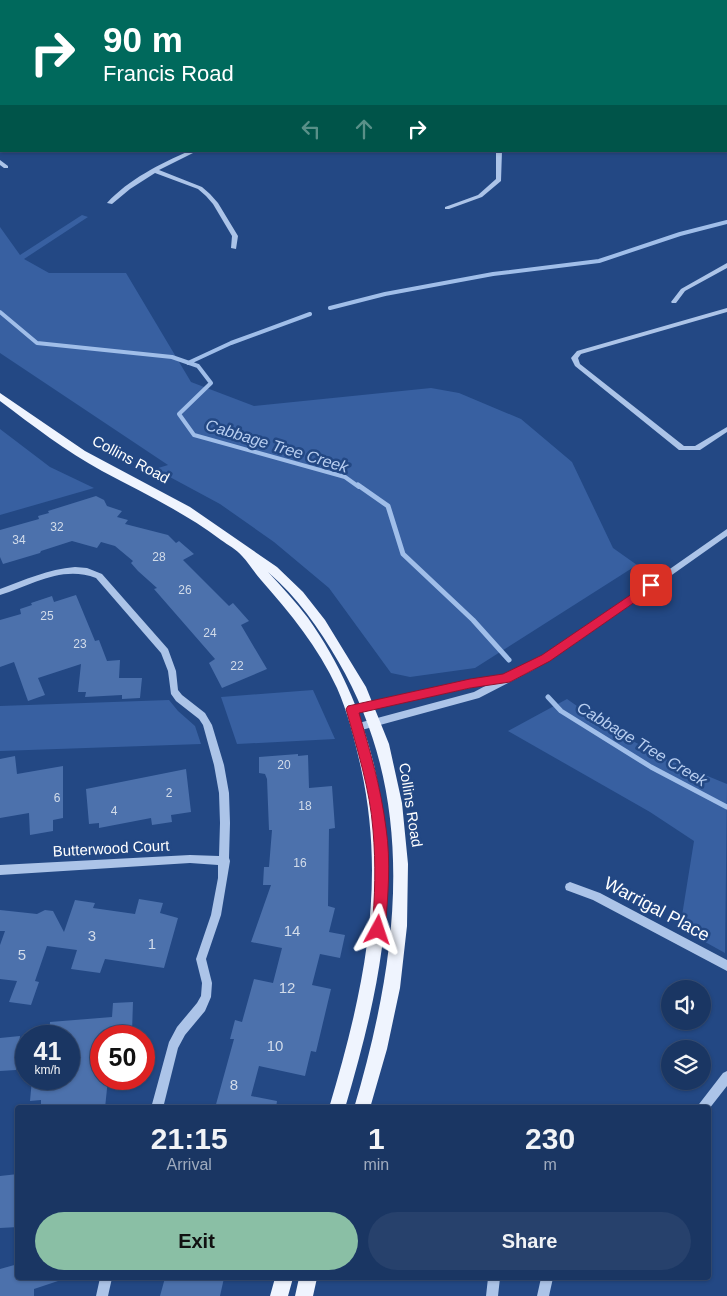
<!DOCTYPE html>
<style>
:root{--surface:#1a3663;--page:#27416c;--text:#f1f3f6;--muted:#9fabbe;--line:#385078;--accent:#8abfa5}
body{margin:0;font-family:Helvetica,sans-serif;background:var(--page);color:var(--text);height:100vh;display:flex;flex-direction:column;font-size:19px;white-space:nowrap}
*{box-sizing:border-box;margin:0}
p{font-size:16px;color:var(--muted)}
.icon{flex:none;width:28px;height:28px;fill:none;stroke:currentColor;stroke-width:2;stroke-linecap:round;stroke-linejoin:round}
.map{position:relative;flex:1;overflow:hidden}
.side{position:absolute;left:15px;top:1105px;width:696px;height:175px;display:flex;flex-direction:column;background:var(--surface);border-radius:5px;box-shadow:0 1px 4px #0004,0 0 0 1px var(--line)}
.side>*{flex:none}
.guide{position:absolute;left:0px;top:0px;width:728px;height:152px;box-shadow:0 1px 4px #0004,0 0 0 1px var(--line);background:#00695c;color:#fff;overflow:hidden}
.controls{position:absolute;left:661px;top:980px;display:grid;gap:10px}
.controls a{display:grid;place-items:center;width:50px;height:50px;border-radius:50%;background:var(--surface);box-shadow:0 1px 4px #0004,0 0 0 1px var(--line);font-size:25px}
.speed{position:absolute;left:15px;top:1025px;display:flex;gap:10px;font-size:25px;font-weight:700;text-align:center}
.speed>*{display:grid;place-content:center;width:65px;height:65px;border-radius:50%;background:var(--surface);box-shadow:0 1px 4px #0004,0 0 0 1px var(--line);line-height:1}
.speed small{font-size:12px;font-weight:400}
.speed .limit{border:8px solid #d22;background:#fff;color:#111}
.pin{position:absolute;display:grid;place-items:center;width:42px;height:42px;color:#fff;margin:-21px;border-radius:10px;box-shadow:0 2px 8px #0006}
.me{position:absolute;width:55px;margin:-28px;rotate:5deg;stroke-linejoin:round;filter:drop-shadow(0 0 4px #0008)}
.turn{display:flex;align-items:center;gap:18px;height:105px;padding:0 20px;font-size:22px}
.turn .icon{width:65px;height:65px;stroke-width:2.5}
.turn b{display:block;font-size:35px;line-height:42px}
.lanes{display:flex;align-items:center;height:48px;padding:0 20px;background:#0003;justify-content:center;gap:25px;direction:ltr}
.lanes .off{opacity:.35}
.eta{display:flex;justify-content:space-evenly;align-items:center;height:85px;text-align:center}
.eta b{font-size:30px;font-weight:700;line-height:35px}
.action{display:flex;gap:10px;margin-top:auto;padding:10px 20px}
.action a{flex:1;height:58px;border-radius:30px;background:var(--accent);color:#111;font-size:20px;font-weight:700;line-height:58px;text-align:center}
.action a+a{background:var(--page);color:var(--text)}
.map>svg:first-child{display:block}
.green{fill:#3860a1}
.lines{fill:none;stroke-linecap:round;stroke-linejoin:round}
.stream-far1{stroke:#a0bee9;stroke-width:4}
.stream{stroke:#a0bee9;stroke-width:5}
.building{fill:#4c71ac}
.minor{fill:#acc4e8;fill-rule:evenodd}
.major{fill:#eff4fe;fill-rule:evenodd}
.route{fill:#e11d48;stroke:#92132f}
.labels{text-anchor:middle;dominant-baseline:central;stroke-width:5;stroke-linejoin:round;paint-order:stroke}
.number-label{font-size:12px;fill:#d2dcea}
.street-label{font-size:15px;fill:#fff;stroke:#234884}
.near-number-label{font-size:15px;fill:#d2dcea}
.water-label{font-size:16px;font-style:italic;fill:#b8cef0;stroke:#234884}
.near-street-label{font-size:18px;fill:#fff;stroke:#234884}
</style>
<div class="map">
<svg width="727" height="1296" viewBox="0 0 727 1296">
<rect width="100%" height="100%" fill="#234884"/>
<path class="green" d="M82,215L88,217L24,259L49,273H126L191,382L254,406L431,388L459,393L521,419L572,462L613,548L637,565L475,668L410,677L391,673L329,588L274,542L220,504L155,469L168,465L0,353V227L20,255Z
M0,429L50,467L94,488L0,515Z
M313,690L335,739L237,744L221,697Z
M567,699L607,727L666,759L727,784L725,953L680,928L694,841L650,812L508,731Z
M169,700L178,711L195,726L201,744L0,751V706Z"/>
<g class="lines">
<path class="stream-far1" d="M330,308L385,294L493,274L599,261L680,234L727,222
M0,312L37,343L172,357L198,366L211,383L179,414L194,435L345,477L359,487
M188,363L231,343L310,314"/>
<path class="stream" d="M358,485L388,506L403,554L473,620L509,660
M548,697L561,711L651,767L727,807"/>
</g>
<path class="building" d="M96,496L104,500L107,506L122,511L117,517L128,520L125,524L168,535L176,543L179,541L194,554L183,560L229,606L233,603L249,621L241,625L267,669L222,688L209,663L215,659L154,589L157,588L138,571L131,563L133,561L115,546L101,542L97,548L72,541L41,551L40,553L3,564L0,557V530L39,519L38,516L49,513L48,511Z
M76,595L95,641L99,640L107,661L120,660L119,678H142L140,698L122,699V695L85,697L86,692H78L81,664L38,678L45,695L28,701L14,662L0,667V620L21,614L20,609L32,605L31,603L52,596L54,602Z
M298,754V756L308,755L309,788L332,786L335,828L329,829L328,906L335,908L329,932L345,935L340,958L320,954L312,985L331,989L316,1052L311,1051L305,1076L259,1066L251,1096L277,1101L276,1108H215L234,1039H230L235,1020L242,1022L254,979L273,983L282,948L251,942L271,885H263L264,867H269L272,830H269L267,779L265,774L259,773V757Z
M15,756L17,774L63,766V818L53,820V831L30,835L29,813L0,818V759Z
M186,769L191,812L171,815L172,822L152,825L151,818L99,828V823L89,824L86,789Z
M139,899L163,903L160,913L178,918L164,968L105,959L100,973L71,969L77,950L47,946L35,981L39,982L31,1005L9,1002L17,981L0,979V945L5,931H0V910L37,914L45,910L53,911L64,932L75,900L95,903L93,908L135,914Z
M133,1002L132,1032H123V1036H101V1079H108L105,1108H41V1100L30,1101L32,1079H69V1036H49L50,1022L112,1017L113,1003Z
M20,1036L16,1070L0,1071V1038Z
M18,1174V1227L0,1228V1176Z
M18,1264V1278H60L61,1280L34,1289V1296H0V1269Z
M165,1278H224L220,1296H160Z"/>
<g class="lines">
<path class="minor" d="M6,0H10V1H6Z
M97,0H102V1H98Z
M288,0H299V1H289Z
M406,0H411V1H407Z
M0,12H1V14H0Z
M726,15H727V17H726Z
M726,32H727V34H726Z
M726,50H727V52H726Z
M726,143L727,144V148L726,147Z
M189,151H197L159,170L202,187L210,194L218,203L238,236L236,249L231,248L232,236L213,204L206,196L198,189L155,173L130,189L112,204L107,203C129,179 160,164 189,151Z
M496,151H502L501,181L482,197L449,209H445V207L478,195L496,179Z
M0,160L8,166V168H4L0,165Z
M727,263V268L685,291L676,303H672L671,302L681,289Z
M727,308V312L581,354L578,358L580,364L684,446H695L727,427V432L700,450H679L575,366L571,358L577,351Z
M727,529V536L577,642L533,670L479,698L358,731L355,730L353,727L355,724L474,692L489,684L352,713L349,712L347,709L349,706L470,680L500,675L504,677L527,666L571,638Z
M75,567L87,568L102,574L168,649L176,671L178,690L182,695L205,713L212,725L224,765L229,793L230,823L229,858L230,861L221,915L206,959L212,983L211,997L205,1011L185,1035L178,1048L163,1108H151L169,1042L177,1027L197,1003L201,996L202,983L196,959L211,915L218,878V865L190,863L0,875V865L190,855L219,856L220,823L219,793L214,765L203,725L199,719L176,701L171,694L168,671L161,653L96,578C62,565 32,585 0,595V589C25,580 48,569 75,567Z
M570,882L600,893L727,960V971L593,900L566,890L565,887L566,884Z
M727,1071V1086L709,1109V1108H696L723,1073Z
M100,1278H112L108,1296H96Z
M488,1278H500L498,1296H486Z
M541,1278H553L549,1296H537Z"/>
<path class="major" d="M0,393L85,451L190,507L277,567L303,592L325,620L366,687L389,744L402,803L408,864L407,926L400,988L387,1049L370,1108H354C398,959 420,801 338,661C319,628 297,597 268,572C282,587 296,602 308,618C340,663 361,711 374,765C402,888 380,989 345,1108H329C363,994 387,887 361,768C355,741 348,713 337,688C318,647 290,613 261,580C254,572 248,562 242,556C236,549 228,545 221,540C184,512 143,493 102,471C66,451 33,426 0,401Z
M275,1278H293L288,1296H270Z
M299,1278H317L313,1296H295Z"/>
</g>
<path class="route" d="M651,581L657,585L655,588L550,661L510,682L470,688L359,713C370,751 381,788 386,828C391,861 388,897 385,930L383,935L378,937L374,935L372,930C375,897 376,864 373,830C370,789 357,749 346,709L348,706L470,679L503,674L542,655Z"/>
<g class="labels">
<g class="number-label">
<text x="57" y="527">32</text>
<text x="19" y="540">34</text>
<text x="159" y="557">28</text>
<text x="185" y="590">26</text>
<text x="47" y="616">25</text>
<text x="210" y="633">24</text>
<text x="80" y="644">23</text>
<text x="237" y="666">22</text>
<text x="284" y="765">20</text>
<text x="169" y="793">2</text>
<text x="57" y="798">6</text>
<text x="305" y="806">18</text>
<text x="114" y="811">4</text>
<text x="300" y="863">16</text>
</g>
<g class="street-label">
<text transform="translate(131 459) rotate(28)">Collins Road</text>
<text transform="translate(411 805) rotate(81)">Collins Road</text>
<text transform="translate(111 848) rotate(-3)">Butterwood Court</text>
</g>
<g class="near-number-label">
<text x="292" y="930">14</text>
<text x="92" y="935">3</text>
<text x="152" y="943">1</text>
<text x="22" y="954">5</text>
<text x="287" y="987">12</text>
<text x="275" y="1045">10</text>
<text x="234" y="1084">8</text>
</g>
<g class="water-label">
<text transform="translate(277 446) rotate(17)">Cabbage Tree Creek</text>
<text transform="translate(642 744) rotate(31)">Cabbage Tree Creek</text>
</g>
<g class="near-street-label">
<text transform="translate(657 909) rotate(28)">Warrigal Place</text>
</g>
</g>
</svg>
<div class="controls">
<a><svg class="icon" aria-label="sound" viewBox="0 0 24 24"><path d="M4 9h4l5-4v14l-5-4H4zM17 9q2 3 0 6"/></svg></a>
<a><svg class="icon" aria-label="layers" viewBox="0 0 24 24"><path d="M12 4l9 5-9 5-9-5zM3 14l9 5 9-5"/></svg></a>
</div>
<div class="speed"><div>41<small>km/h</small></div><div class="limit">50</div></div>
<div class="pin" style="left:651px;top:585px;background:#d93025"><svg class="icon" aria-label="arrive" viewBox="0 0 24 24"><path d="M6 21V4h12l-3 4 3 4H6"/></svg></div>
<svg class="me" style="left:378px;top:930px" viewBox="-20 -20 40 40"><path d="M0-17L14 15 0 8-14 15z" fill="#e11d48" stroke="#fff" stroke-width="4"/></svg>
<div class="guide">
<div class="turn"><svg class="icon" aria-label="right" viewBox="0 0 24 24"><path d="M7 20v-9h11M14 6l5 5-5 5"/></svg><div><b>90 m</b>Francis Road</div></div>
<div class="lanes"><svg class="icon off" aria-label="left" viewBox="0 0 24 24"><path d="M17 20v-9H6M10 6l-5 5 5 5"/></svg><svg class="icon off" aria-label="ahead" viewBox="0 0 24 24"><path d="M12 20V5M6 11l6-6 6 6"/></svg><svg class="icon" aria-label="right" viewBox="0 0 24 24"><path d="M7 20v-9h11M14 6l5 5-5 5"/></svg></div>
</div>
<section class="side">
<div class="eta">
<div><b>21:15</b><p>Arrival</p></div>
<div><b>1</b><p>min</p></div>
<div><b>230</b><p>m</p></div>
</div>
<div class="action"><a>Exit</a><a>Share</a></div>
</section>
</div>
